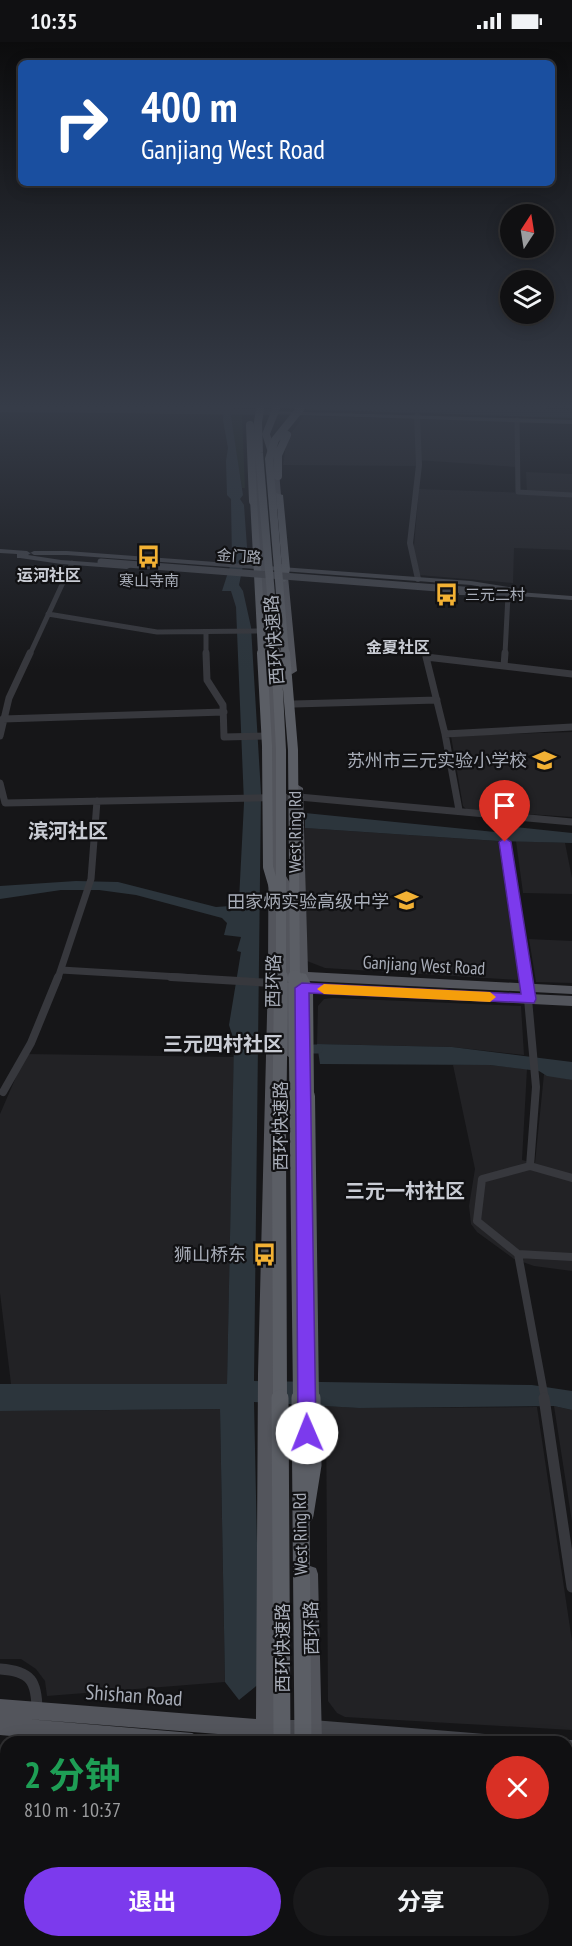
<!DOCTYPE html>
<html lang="zh">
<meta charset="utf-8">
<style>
:root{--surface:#101012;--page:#19191b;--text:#f1f3f6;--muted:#9c9d9f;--line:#303032;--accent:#7c3aed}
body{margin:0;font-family:"PT Sans Narrow","Noto Sans SC",sans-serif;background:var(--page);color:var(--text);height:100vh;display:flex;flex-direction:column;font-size:22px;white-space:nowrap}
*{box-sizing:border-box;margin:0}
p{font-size:20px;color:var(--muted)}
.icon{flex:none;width:33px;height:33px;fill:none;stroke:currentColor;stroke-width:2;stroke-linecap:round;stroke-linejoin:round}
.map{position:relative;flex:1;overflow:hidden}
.side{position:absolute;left:0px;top:1694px;width:573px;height:212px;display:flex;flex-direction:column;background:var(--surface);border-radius:18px 18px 0 0;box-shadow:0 3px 15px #0003,0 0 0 2px var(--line)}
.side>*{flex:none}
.banner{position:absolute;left:18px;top:18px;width:537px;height:126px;border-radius:9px;box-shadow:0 3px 15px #0003,0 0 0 2px var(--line);background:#1a4fa0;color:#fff;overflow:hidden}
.needle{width:39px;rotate:12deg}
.fabs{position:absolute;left:500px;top:162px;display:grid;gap:12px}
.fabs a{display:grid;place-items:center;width:54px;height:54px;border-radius:50%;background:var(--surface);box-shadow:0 3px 15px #0003,0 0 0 2px var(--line);font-size:30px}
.pin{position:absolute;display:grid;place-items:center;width:51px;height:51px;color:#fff;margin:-62px -26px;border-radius:50% 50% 50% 0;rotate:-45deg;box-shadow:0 0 6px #0007}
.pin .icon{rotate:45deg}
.me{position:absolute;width:66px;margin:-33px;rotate:359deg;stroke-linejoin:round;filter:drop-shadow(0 0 4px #0008)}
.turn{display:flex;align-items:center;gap:21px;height:126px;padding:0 24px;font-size:27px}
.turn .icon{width:78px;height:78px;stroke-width:2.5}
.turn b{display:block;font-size:42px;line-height:51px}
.round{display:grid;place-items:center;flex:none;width:63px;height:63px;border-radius:32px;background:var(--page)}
.overview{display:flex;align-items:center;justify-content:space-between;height:102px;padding:0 24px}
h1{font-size:36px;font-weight:700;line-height:45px;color:#1e9e55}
.cta{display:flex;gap:12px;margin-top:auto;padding:12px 24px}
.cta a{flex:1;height:69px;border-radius:36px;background:var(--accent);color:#fff;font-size:24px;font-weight:700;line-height:69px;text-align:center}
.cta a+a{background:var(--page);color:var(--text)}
.status{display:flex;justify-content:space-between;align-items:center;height:42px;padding:0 30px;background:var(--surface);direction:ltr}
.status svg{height:16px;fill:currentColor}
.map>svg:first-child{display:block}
.built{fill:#222225}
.green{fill:#1e261f}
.water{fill:#2c353c}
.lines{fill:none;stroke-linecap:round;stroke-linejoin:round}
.canal{stroke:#2c353c;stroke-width:9}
.minor-far3{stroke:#37383d;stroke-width:5}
.minor-far2{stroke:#37383d;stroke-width:7}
.minor-far1{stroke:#37383d;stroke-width:8}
.minor{stroke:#37383d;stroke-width:11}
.tertiary{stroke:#37383d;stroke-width:6}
.secondary{fill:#45474d;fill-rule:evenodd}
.primary{fill:#53555c;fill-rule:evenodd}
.trunk{fill:#5b5e65;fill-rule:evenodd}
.secondary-bridge{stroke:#45474d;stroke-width:7}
.trunk-bridge-far3{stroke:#5b5e65;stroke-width:8}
.trunk-bridge-far2{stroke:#5b5e65;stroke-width:10}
.trunk-bridge-far1{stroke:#5b5e65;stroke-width:14}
.trunk-bridge{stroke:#5b5e65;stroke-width:17}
.route{fill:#7c3aed;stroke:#51269a;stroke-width:1.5}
.slow{fill:#f59e0b}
.labels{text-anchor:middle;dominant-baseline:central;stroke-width:4.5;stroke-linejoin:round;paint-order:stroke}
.far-street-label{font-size:15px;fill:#a8adb8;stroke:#111113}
.far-poi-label{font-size:15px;fill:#a8adb8;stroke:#111113}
.far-neighbourhood-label{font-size:16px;font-weight:bold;fill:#c9ccd4;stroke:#111113}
.street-label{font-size:18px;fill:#a8adb8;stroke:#111113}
.poi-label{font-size:18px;fill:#a8adb8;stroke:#111113;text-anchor:end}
.neighbourhood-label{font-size:20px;font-weight:bold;fill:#c9ccd4;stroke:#111113}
.near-street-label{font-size:21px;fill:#a8adb8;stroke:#111113}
</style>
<div class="status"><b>10:35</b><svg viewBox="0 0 49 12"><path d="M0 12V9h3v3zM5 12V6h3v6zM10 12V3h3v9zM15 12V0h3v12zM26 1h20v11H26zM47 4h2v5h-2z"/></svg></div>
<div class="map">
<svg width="572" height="1904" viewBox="0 0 572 1904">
<rect width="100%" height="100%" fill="#161618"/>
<path class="built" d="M304,374L515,380L516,425L417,418V424L283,423L286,403L291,391Z
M526,430L572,432V508L514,506L513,541L419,533L413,515L419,447L527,451Z
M572,690V775L467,768L463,764L451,694Z
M305,786L498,799L519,938L325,926L307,919Z
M516,799L565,801L572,836V852L523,851Z
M529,897L572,899V941L536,940Z
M333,956L521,964L524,1013L452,1005L317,1002L318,964L324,957Z
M26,1012L234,1015L227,1342H11L0,1251V1072Z
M453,1023H490L527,1027L522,1118L535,1121L544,1032L572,1038V1229L534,1224L514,1217L477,1190L471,1182L469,1164L475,1127Z
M326,1364L359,1366L537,1365L572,1599V1688L345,1675L337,1671L328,1659Z
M554,1364L572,1368V1480Z
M220,1367L225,1640L47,1654L45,1639L36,1627L21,1617H0V1369Z"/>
<path class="green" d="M52,362L243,365L241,368L50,365Z
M230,373H242L245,446H242Z
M0,1710H6V1899H567V1761L572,1762V1904H0Z"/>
<path class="water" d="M167,362H486L572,368V376L239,365L230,368L243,453L240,457L244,463L247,505L239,543L243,549L251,585L261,751L254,1339L532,1343L572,1349V1368L554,1364L359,1366L254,1360L260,1641L239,1658L225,1640L220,1367L0,1369V1342H227L234,999L229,983L241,910L237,909L241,895L224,893L227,881L222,876L136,853L99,848H61L0,857V844L76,839L118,840L216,865L230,864L239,858L244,761L236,565L231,549H222L232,518L231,457L227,453L226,419L228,406L223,378L224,367L212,364Z
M305,771L495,790V783L572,791V801L498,799L305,786Z
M317,1002L452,1005L572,1020V1038L547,1034L539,1029L490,1023L320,1022Z"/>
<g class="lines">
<path class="canal" d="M314,1007H318"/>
<path class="minor-far3" d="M517,378L518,450L572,453
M48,572L157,590L267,589
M206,590V612
M30,612L72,521
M505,612L508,553"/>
<path class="minor-far2" d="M206,611L207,638L223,663L224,695L271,694
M504,624L505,611
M294,662L437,658
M3,677L224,670
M445,692L572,685
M0,694L9,656L30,611
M0,741L5,761L299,755L572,780
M459,768L445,692L426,615L572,632
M501,772L526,936
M61,928L196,936
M58,936L91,837L97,759"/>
<path class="minor-far1" d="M171,935L273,941
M526,935L536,1045L530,1124L482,1137L477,1179L518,1212L545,1357
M3,1050L31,1001L58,935
M530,1124L572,1136
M518,1212L572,1215"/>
<path class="minor" d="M544,1356L572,1545
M0,1627C31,1629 37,1639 37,1669
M0,1717L6,1716"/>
<path class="tertiary" d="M0,367L270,370
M417,374L419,423L410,501L418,537"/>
<path class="secondary" d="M268,369L572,378V382L270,372L268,371Z
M0,507L27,509L30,511L34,509H67L471,539L515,546L519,548L518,550L572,554V558L518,554L459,553V549H462L510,550L471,543L67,513H34L31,511L28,513L61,518L127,523L131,525L127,527L61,522L20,516H17V512L0,511Z
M276,1678H313L485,1692L491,1694L493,1700H381L313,1694H276L270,1692L268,1686L270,1680Z
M567,1698H572V1714H567V1700H563Z
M567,1731H572V1747H567Z"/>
<path class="primary" d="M274,362H282L270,392L278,417L282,465L278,467L274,465L270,417L262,392Z
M254,407L261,409L259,417L279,708V827H282L294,848L293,746L298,743L303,746L308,930L572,944V952L308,939V942L572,954V964L295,950L294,1005L306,1017L304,1020C296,1023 286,1014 282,1007L283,950H280L274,1332V1700H256V1695L27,1677L192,1691L198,1694L201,1700H77L0,1693V1657L256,1677L258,1332L268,934L269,708L251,417ZM280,842L284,850L283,934L290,941H280Z
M283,521L287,524L297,629L292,632L287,629L279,524Z
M310,1524L316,1526L318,1532L322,1700H304L302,1532L304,1526Z
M255,1899H275V1904H255Z
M307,1899H327V1904H307Z"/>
<path class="trunk" d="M276,451L283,453L290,527L288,537L284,540L280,537L282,527Z
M250,457L257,459L264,571L260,574L256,571Z
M302,931L306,932L313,946L314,1054L313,1058H303L302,1054L301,946L296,935Z
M273,1899H293V1904H273Z
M296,1899H316V1904H296Z"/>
<path class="secondary-bridge" d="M101,520L476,549"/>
<path class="trunk-bridge-far3" d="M261,362L258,380L259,411L276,612
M250,383L253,459
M278,434V413L287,393
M260,571L262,612
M285,612L269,417L275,398L304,362"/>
<path class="trunk-bridge-far2" d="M262,611L267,704L268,825L278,859
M276,611L281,708V936
M285,611L293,708L295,936"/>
<path class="trunk-bridge-far1" d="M295,935L300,1357
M308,1054L312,1357
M280,1357L279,1100L281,935"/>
<path class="trunk-bridge" d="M280,1356L282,1700
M300,1356L303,1700
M305,1473L313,1423L312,1356"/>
</g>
<linearGradient id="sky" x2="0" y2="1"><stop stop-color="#0c0c0d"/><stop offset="0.58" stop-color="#363c48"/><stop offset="1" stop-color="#363c48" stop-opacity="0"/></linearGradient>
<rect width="572" height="628" fill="url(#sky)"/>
<path class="route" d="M505,796L511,800L536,957L534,961L309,951L316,1391L314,1397L307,1399L301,1397L298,1391L295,946L302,941L521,952L499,800Z"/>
<path class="slow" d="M324,942L490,950L496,955L490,960L324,952L317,947Z"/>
<defs>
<symbol id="bus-bare" viewBox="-9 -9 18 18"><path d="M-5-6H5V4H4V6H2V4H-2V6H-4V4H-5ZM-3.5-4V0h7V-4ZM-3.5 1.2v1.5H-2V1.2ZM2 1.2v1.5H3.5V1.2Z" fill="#f2b134" stroke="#111113" stroke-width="2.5" paint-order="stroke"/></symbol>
<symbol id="school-bare" viewBox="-9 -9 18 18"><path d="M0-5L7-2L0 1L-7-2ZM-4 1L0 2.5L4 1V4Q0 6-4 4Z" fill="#f2b134" stroke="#111113" stroke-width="2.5" paint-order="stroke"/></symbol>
</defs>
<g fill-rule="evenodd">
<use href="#bus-bare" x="132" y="498" width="33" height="33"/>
<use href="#bus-bare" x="430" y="536" width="33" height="33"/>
<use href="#school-bare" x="528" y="702" width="33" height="33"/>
<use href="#school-bare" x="390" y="842" width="33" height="33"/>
<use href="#bus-bare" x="248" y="1196" width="33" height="33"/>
</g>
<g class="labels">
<g class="far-street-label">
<text transform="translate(239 514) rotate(4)">金门路</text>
</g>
<g class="far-poi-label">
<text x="149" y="538">寒山寺南</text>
<text x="465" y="552" text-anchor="start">三元二村</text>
</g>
<g class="far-neighbourhood-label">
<text x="49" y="533">运河社区</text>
<text x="398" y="605">金夏社区</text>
</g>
<g class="street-label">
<text transform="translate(274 598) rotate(-94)">西环快速路</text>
<text transform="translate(294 790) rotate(-90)">West Ring Rd</text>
<text transform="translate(424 923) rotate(3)">Ganjiang West Road</text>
<text transform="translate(273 939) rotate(-89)">西环路</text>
<text transform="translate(280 1084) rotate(-90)">西环快速路</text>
<text transform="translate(300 1492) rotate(-91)">West Ring Rd</text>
<text transform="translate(311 1586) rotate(-91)">西环路</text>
<text transform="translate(282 1606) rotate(-90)">西环快速路</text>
</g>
<g class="poi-label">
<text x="527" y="718">苏州市三元实验小学校</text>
<text x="389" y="859">田家炳实验高级中学</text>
<text x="246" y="1212">狮山桥东</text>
</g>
<g class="neighbourhood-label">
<text x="68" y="789">滨河社区</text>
<text x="223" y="1002">三元四村社区</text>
<text x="405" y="1149">三元一村社区</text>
</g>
<g class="near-street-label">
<text transform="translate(134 1653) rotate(4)">Shishan Road</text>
</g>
</g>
</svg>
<div class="fabs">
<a><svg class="needle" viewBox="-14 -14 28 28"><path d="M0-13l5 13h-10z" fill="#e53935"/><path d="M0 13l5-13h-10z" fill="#9c9d9f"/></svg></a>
<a><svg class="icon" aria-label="layers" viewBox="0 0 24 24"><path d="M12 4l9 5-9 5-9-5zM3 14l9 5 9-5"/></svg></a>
</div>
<div class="pin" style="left:505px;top:800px;background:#d93025"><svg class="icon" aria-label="arrive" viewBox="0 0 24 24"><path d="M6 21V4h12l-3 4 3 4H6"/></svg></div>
<svg class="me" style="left:307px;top:1391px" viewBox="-20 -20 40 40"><circle r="19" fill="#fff"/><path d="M0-13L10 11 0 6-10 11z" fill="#7c3aed"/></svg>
<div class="banner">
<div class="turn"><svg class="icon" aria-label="right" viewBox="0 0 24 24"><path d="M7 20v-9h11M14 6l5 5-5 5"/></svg><div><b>400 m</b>Ganjiang West Road</div></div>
</div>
<section class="side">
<div class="overview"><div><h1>2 分钟</h1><p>810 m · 10:37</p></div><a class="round" style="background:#d93025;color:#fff"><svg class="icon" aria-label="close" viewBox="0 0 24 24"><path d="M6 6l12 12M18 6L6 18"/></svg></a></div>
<div class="cta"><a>退出</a><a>分享</a></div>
</section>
</div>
